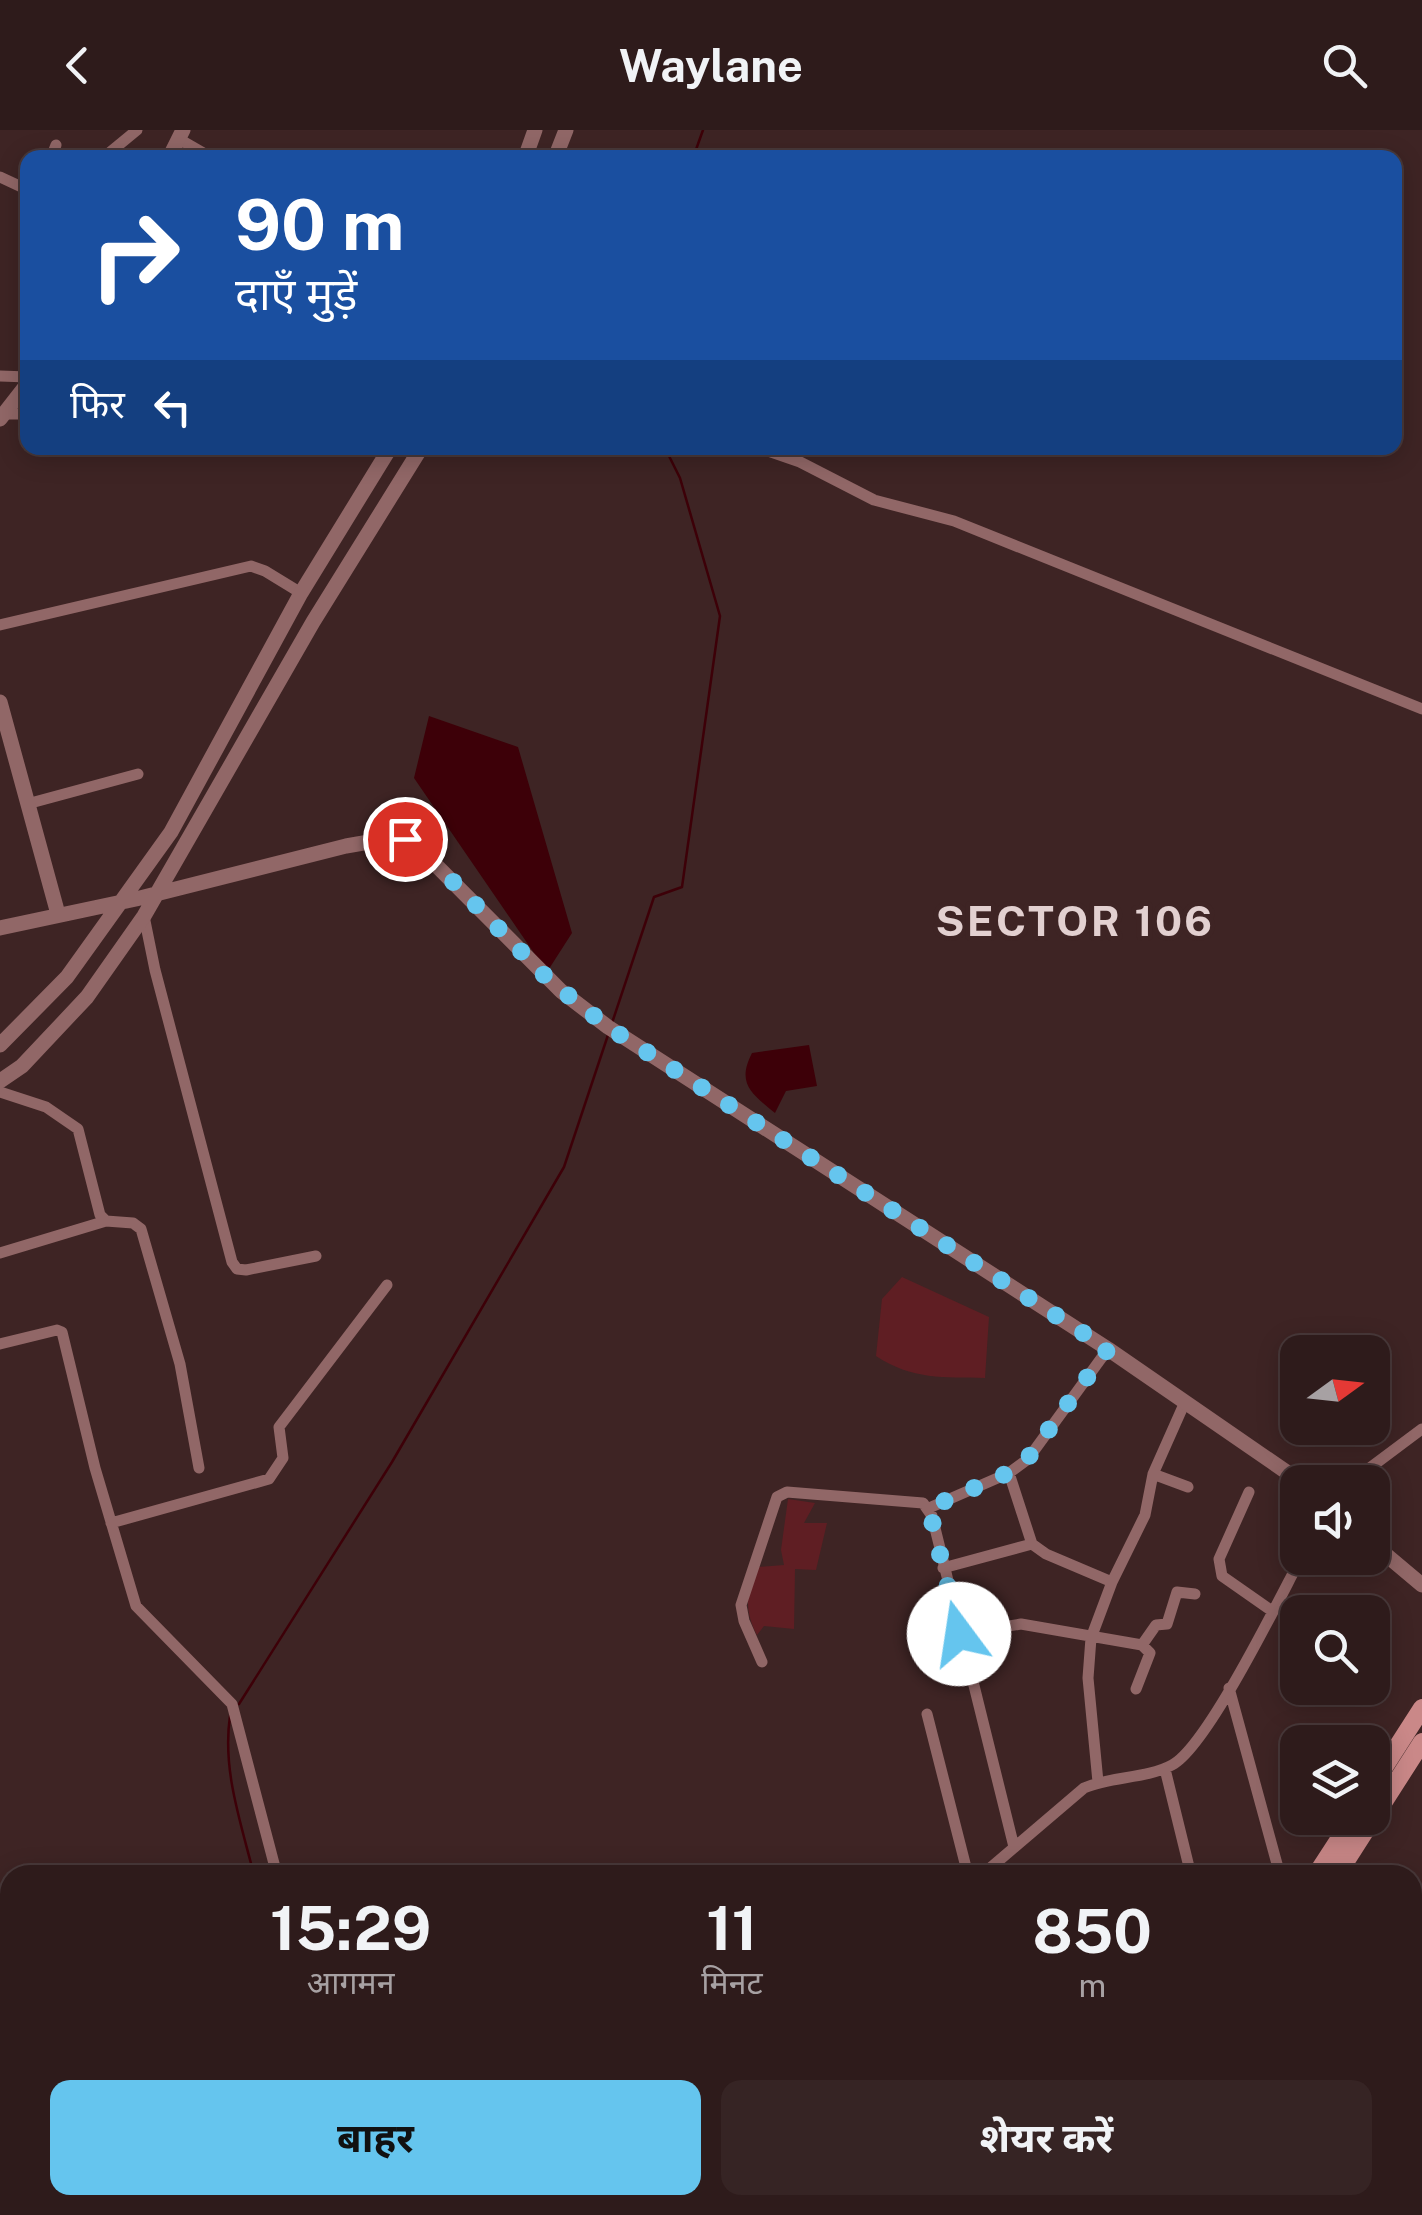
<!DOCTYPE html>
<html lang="hi">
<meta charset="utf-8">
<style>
:root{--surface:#2e1b1b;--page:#362424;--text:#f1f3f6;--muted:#a7a1a3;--line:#49393a;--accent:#65c5ee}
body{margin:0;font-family:"Public Sans","Noto Sans Devanagari",sans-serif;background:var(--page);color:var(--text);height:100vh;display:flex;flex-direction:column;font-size:38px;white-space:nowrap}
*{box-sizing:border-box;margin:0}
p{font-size:32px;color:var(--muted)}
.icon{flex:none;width:55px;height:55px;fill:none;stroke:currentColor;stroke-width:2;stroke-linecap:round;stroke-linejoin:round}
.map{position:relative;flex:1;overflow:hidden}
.drawer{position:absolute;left:0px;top:1735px;width:1422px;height:350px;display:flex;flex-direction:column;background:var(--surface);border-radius:30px 30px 0 0;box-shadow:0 5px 25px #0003,0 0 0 2px var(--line)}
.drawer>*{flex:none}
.hud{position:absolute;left:20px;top:20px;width:1382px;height:305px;border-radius:20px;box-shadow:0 5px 25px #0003,0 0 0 2px var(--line);background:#1a4fa0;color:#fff;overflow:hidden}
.needle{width:65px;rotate:75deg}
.buttons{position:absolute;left:1280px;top:1205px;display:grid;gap:20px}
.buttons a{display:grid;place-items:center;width:110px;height:110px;border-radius:20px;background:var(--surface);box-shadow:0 5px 25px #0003,0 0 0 2px var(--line);font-size:50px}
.pin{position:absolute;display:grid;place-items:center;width:85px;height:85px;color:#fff;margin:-42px;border:5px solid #fff;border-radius:50%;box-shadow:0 2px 10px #0007}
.me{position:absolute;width:110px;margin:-55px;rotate:346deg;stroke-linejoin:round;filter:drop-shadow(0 0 8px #0008)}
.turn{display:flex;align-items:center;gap:35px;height:210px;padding:0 50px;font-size:45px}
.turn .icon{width:130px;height:130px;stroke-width:2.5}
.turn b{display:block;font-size:70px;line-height:85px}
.then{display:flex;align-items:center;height:95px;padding:0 50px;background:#0003;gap:20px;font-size:38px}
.eta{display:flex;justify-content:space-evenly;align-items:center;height:170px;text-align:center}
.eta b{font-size:60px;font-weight:700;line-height:70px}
.button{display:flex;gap:20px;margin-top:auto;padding:20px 50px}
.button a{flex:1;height:115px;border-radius:20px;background:var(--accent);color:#111;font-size:40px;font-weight:700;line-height:115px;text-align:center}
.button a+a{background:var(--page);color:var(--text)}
header{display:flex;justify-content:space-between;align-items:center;height:130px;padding:0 50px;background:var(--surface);font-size:45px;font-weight:700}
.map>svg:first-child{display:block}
.green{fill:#5f1e23}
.water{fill:#3d0008}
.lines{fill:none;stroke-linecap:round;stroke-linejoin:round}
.stream{stroke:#3d0008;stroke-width:2.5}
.minor{stroke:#916767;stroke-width:11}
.tertiary{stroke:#916767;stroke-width:15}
.secondary{stroke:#ca8888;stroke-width:18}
.route{stroke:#65c5ee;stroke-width:18;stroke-dasharray:0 32.4}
.labels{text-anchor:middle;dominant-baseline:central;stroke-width:10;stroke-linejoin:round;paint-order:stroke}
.district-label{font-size:42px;font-weight:bold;letter-spacing:2.5px;fill:#e2d0d0;stroke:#3e2424}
</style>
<header><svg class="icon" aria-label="back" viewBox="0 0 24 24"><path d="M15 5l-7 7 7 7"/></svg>Waylane<svg class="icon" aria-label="search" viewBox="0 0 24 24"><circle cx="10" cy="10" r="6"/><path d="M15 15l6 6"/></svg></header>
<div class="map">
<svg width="1422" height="2085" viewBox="0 0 1422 2085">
<rect width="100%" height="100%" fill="#3e2424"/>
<path class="green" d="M902,1147L989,1187L985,1248C944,1247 912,1250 876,1226L882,1169Z
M788,1369L815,1373L804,1393H827L816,1440L795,1439L794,1499L764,1496L757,1505C744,1480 746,1463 757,1437L784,1435L781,1420Z"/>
<path class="water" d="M429,586L518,617L572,803L547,842L414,648Z
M809,915L817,956L786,961L775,983C752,964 736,954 752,923Z"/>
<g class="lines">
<path class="stream" d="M693,28L703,0
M612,893L654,767L682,757L720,486L680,348L665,318
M239,1574L392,1332L564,1037L608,905
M230,1586C222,1640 241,1693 254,1745
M335,2075L338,2085"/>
<path class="minor" d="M179,9L212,28
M51,28L56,15
M103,28L137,0
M0,47L28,60
M0,246L28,247
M3,284H28
M759,318L800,332L874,370L954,391L1422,579
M0,495L251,436L265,441L301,463
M27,674L138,644
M144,786L155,840L232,1132L237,1139L246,1140L316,1126
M0,962L46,977L78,999L100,1085L106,1091L133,1093L141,1099L180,1234L199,1338
M0,1123L106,1091
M0,1214L57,1200L62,1202L95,1338L136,1476L232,1574L277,1745
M1009,1343L1032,1414L1046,1424L1112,1452
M1153,1344L1188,1357
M1351,1352L1422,1299
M1249,1362L1219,1429L1222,1446L1272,1481
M929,1378L1009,1343L1028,1329L1108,1219
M111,1393L269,1349L283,1328L279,1297L387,1155
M943,1438L1032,1414
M959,1504L1021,1494L1142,1515L1150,1523L1136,1559
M1142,1515L1156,1495L1167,1494L1177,1462L1195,1464
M762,1532L744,1491L741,1475L777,1367L787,1362L923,1373L932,1386L1014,1717
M1229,1558L1280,1745
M927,1584L968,1745
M1165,1639L1191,1745
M1098,1652L1088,1548L1091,1508L1112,1452L1145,1385L1153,1344L1185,1272
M982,1745L1084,1658C1111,1646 1146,1649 1172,1635C1207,1617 1279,1469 1301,1428
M1412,1830L1422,1828
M1412,1931L1422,1929
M363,2075L366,2085
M1011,2075L1013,2085
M1242,2075L1244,2085
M1361,2075L1364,2085
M625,2085L635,2075"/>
<path class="tertiary" d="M169,28L183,0
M525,28L535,0
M555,28L566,0
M0,289L28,253
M0,572L58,784
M0,798L136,769L346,716L398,707L413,712L561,861L608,897L1108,1219L1301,1352
M0,915L67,847L171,702L301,463L390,318
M0,951L22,936L87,867L144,786L313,492L421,318
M1372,1413L1422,1455"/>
<path class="secondary" d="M1372,1656L1422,1578
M1316,1745L1353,1688
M1337,1745L1422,1612
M1076,2085L1083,2075
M1103,2085L1110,2075"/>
</g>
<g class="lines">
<path class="route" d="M405,709L428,726L549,850L608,897L1108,1219L1028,1328L1010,1342L929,1378L959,1504"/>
</g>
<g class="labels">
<g class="district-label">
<text x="1075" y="790">SECTOR 106</text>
</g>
</g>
</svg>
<div class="buttons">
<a><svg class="needle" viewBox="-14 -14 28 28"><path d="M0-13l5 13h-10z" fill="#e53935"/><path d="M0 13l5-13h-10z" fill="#a7a1a3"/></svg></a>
<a><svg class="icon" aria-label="sound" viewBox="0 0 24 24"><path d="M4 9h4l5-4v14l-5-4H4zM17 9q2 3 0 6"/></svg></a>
<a><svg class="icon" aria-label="search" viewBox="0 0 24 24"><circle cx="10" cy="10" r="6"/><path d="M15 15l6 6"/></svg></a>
<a><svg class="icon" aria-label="layers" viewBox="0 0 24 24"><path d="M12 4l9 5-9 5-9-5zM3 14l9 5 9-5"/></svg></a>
</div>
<div class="pin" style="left:405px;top:709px;background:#d93025"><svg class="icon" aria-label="arrive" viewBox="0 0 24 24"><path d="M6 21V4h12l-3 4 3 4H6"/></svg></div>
<svg class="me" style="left:959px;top:1504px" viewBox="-20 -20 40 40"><circle r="19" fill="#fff"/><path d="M0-13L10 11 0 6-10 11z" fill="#65c5ee"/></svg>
<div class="hud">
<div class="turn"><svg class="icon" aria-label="right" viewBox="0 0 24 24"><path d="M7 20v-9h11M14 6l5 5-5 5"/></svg><div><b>90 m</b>दाएँ मुड़ें</div></div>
<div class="then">फिर<svg class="icon" aria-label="left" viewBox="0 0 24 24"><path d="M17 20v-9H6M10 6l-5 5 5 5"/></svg></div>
</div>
<section class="drawer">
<div class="eta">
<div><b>15:29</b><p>आगमन</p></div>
<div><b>11</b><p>मिनट</p></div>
<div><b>850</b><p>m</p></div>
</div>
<div class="button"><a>बाहर</a><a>शेयर करें</a></div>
</section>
</div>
